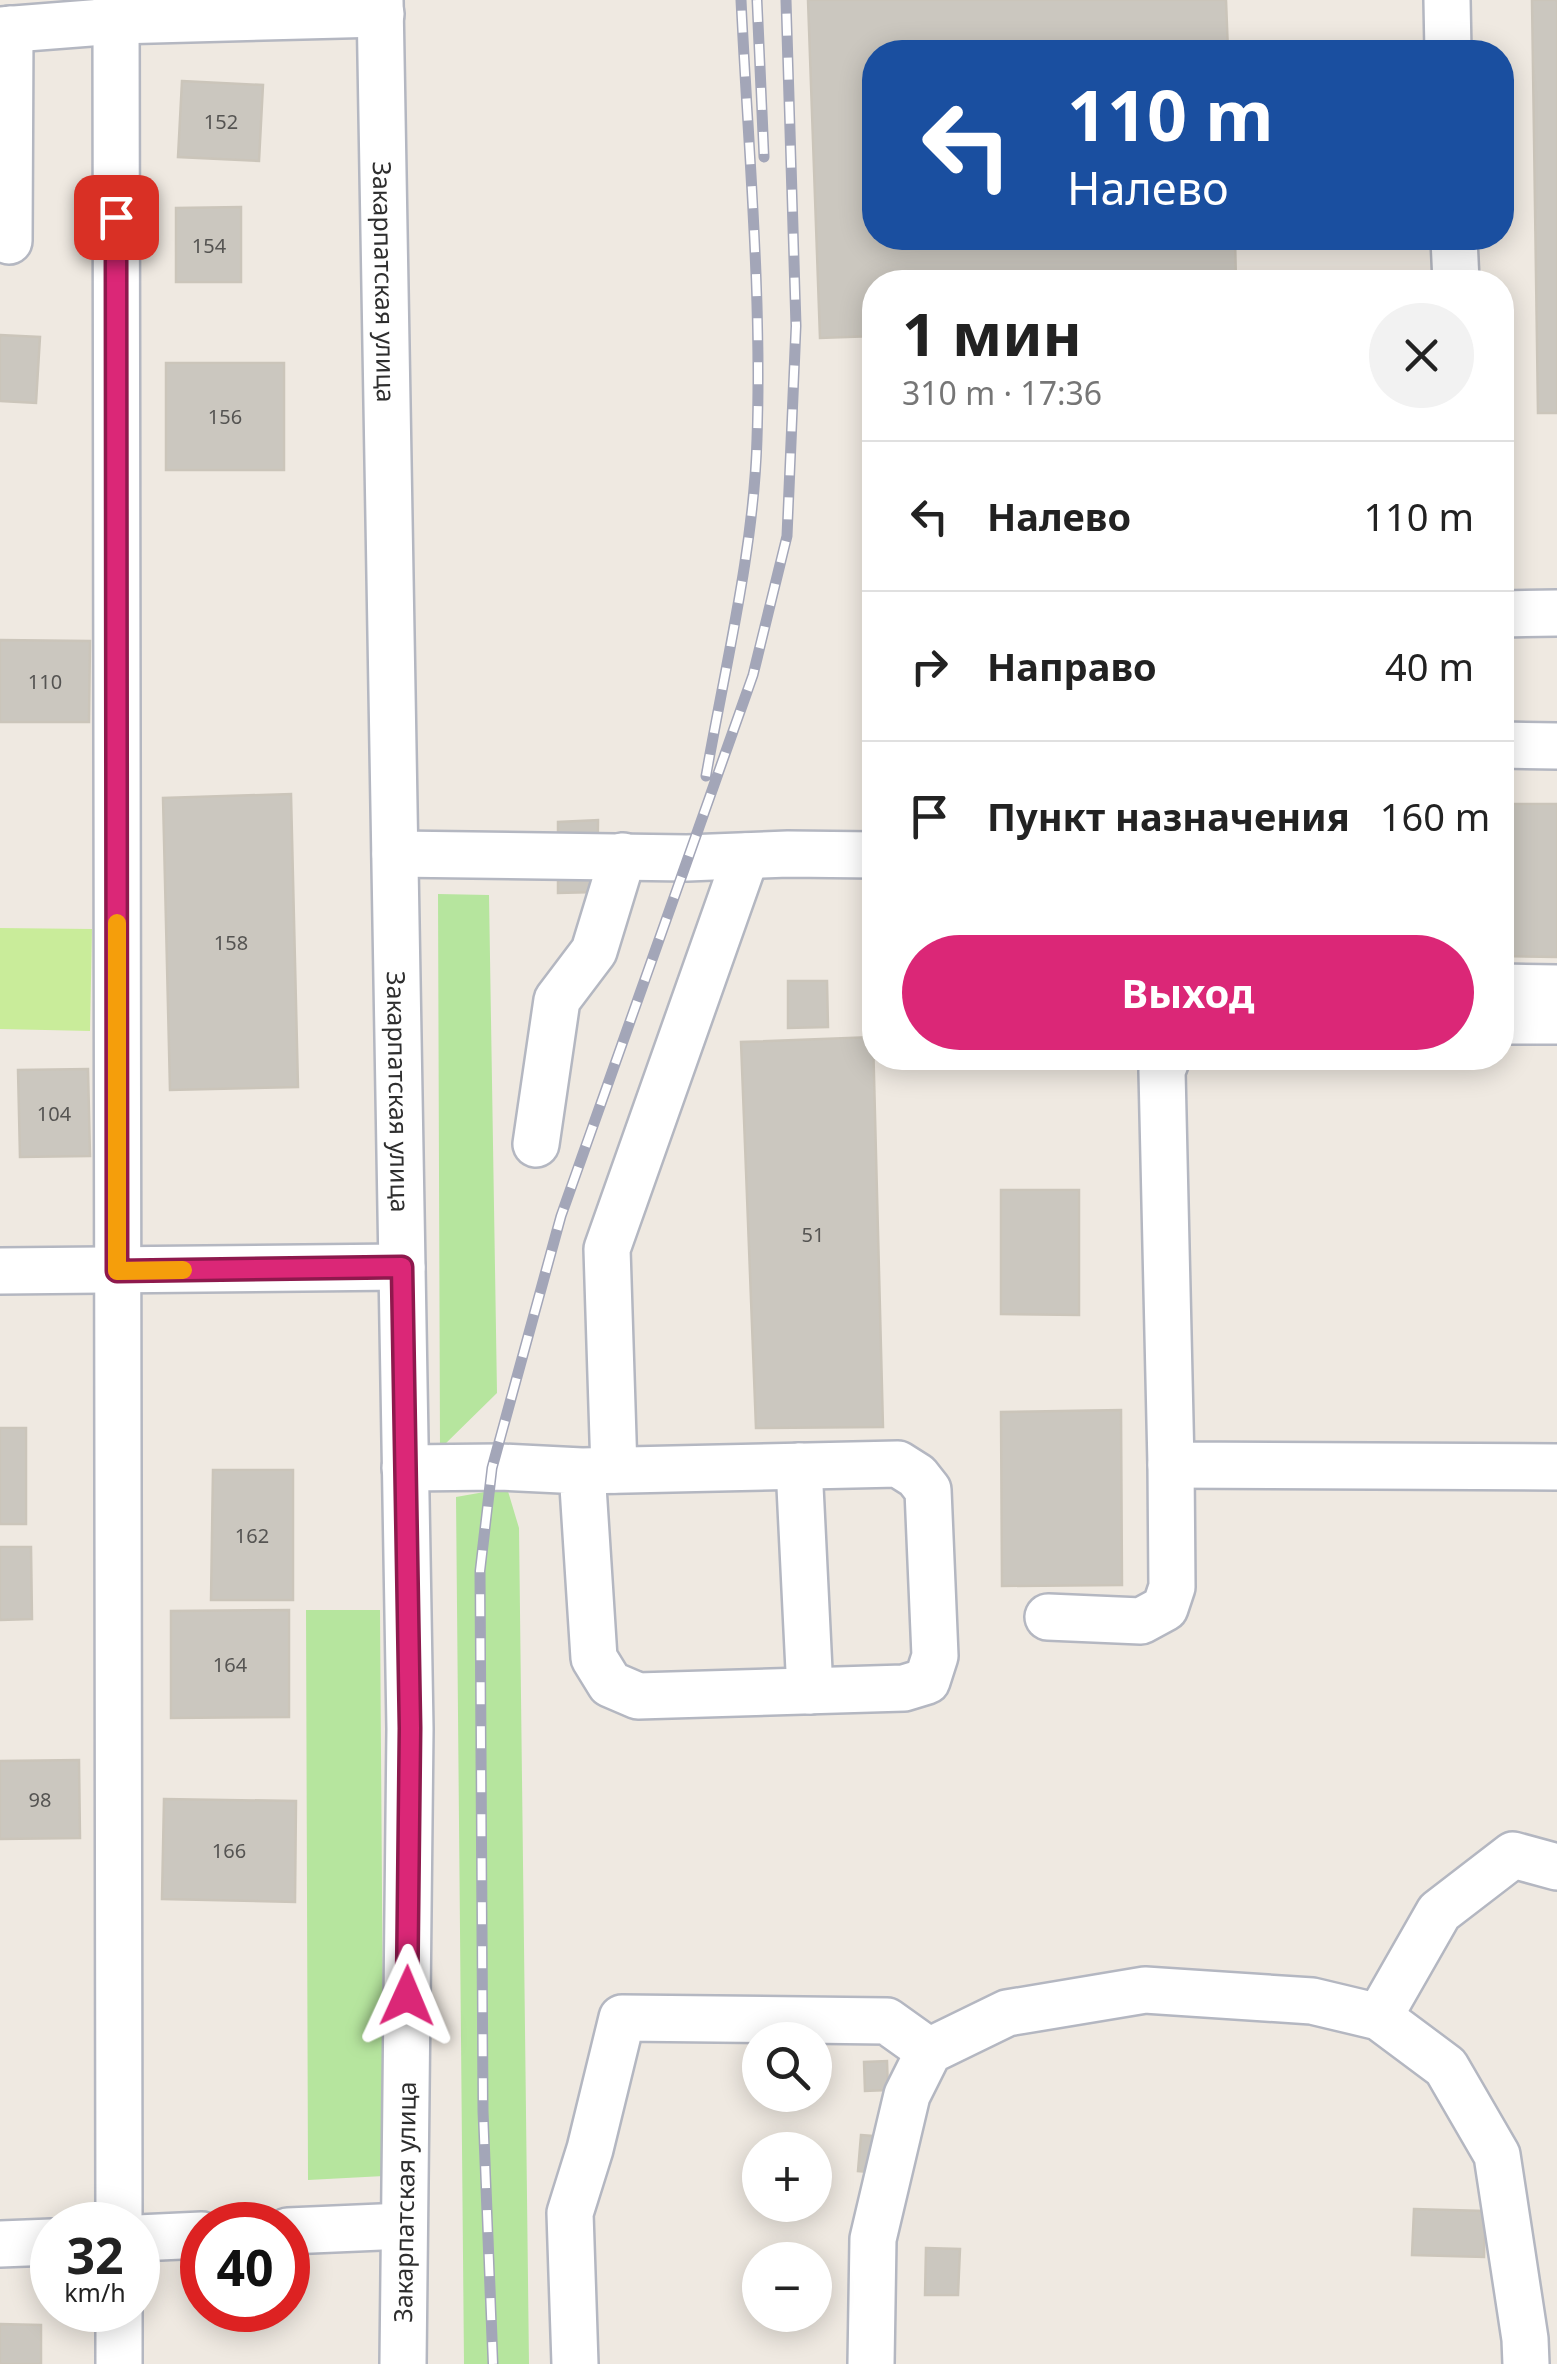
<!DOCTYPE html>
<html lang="ru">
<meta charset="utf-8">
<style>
:root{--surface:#fff;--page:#f2f2f2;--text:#222;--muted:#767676;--line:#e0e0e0;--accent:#db2777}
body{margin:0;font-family:"Noto Sans",sans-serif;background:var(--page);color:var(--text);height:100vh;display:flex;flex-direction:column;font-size:38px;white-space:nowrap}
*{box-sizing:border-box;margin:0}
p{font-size:32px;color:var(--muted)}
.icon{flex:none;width:55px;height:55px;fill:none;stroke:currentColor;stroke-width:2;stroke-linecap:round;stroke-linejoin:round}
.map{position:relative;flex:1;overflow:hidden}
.details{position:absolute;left:862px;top:270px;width:652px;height:800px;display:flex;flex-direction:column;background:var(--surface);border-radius:40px;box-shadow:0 5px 25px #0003}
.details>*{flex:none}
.hud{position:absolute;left:862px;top:40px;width:652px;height:210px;border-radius:40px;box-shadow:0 5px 25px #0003;background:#1a4fa0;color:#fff;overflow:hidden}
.controls{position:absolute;left:742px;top:2022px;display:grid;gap:20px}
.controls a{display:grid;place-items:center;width:90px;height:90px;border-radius:50%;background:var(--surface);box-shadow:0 5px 25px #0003;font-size:50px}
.speed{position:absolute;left:30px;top:2202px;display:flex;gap:20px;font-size:50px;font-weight:700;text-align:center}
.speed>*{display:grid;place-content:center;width:130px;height:130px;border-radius:50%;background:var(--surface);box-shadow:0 5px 25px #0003;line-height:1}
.speed small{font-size:25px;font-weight:400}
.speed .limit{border:15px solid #d22;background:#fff;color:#111}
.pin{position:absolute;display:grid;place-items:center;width:85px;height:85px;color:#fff;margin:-42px;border-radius:20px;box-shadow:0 5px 15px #0006}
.me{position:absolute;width:110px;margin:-55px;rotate:1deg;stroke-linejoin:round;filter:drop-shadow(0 0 8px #0008)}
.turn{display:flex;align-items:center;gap:35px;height:210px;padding:0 40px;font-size:45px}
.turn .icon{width:130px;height:130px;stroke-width:2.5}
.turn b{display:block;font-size:70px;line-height:85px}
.round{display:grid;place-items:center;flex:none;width:105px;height:105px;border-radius:52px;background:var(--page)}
.head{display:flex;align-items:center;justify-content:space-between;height:170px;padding:0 40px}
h1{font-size:60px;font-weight:700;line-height:75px}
.cta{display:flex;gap:20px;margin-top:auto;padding:20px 40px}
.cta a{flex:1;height:115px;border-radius:60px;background:var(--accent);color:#fff;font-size:40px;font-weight:700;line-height:115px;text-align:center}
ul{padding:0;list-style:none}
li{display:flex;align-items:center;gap:30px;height:150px;padding:0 40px;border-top:2px solid var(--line)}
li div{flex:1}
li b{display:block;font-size:38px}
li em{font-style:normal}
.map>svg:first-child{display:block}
.green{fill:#b6e59e}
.pitch{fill:#c9ec9a}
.building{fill:#cbc7bf;stroke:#cbc5ba;stroke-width:2.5}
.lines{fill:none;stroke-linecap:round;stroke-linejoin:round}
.minor-casing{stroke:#b4b7c1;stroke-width:50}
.minor{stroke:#fff;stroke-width:45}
.rail-casing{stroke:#a3a6b8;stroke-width:11}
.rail{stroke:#fff;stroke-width:8;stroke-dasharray:22;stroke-linecap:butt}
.route-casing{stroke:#8e194d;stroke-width:25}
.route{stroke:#db2777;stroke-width:18}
.slow{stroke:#f59e0b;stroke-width:18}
.labels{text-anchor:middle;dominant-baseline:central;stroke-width:10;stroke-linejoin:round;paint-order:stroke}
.number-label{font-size:20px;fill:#555452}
.street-label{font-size:25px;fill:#2e2e2e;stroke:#fff}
</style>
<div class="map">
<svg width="1557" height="2364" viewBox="0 0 1557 2364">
<rect width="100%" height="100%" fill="#efe9e1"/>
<path class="green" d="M438,894L489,895L497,1393L440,1449Z
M507,1488L519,1528L529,2364H464L456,1497Z
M306,1610H380L384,2176L308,2180Z"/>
<path class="pitch" d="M0,928L92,929L90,1031L0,1029Z"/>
<path class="building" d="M808,0H1226L1228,52H875V238H1235L1236,282H875V336L820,338Z
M1532,0H1557V413H1538Z
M182,81L263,85L259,161L178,157Z
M241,207V282H176V208Z
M0,335L40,337L36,403L0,401Z
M166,363H284V470H166Z
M0,640L90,641L89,722H0Z
M291,794L298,1087L170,1090L163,798Z
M1502,804H1557V957L1502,956Z
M598,820L597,892L558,893V822Z
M788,981H827L828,1027L788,1028Z
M873,1037L883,1427L756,1428L741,1042Z
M88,1069L90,1156L20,1157L18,1070Z
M1001,1190H1079V1315L1001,1314Z
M1121,1410L1122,1585L1002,1586L1001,1412Z
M0,1428H26V1524H0Z
M213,1470H293V1600H211Z
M0,1547H31L32,1619L0,1620Z
M289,1610V1717L171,1718V1611Z
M79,1760L80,1838L0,1839V1761Z
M164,1799L296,1801L295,1902L162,1899Z
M887,2061L888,2090L865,2091L864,2062Z
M861,2135L885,2137L882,2173L858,2171Z
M1414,2209L1485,2211L1484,2257L1412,2255Z
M926,2248L960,2249L958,2295H925Z
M0,2324L41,2325V2364H0Z"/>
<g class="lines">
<defs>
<g id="minor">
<path d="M116,0L119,2225"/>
<path id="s1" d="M380,0L410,1729L403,2364"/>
<path d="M1447,0L1448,52"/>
<path d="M0,30L116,21L381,14"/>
<path d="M1454,238L1456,282"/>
<path d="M9,241L10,29"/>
<path d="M1502,614L1557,613"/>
<path d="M1502,745L1557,746"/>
<path d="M395,854L687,858L788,854L875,855"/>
<path d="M1502,987L1557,988"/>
<path d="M1502,1021H1557"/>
<path d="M1167,1058L1162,1071L1171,1465L1557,1467"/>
<path d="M536,1144L557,1000L594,951L623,856"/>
<path d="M0,1271L402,1267"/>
<path d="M799,1466L810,1691"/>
<path d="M405,1468L500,1467L582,1471L898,1464L917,1476L928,1490L935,1656L927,1681L904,1688L638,1696L610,1684L594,1658L582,1471"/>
<path d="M614,1470L607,1249L746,856"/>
<path d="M1048,1617L1141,1621L1165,1608L1172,1587L1171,1465"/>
<path d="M1379,2017L1439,1912L1513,1855L1557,1867"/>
<path d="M288,2231L404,2226"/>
<path d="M138,2238L202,2235"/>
<path d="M0,2244L52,2242"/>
<path d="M119,2310V2364"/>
<path d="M575,2364L570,2213L590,2149L622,2018L887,2021L929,2051"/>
<path d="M871,2364L873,2239L907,2095L929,2051L1007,2013L1145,1990L1312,2001L1379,2017L1446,2067L1497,2155L1525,2339L1526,2364"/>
</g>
</defs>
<use href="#minor" class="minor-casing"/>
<use href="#minor" class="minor"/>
<defs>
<path id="rail" d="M757,0L764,157
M706,776C725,667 754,549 757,439C762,293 748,146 741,0
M493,2364L483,2111L480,1571L492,1468L561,1216L753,675L787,536L796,326L786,0"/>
</defs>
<use href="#rail" class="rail-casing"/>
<use href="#rail" class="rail"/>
</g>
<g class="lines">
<defs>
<path id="route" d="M116,217L117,1271L402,1267L410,1728L407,1996"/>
</defs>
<use href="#route" class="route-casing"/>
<use href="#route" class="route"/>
<path class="slow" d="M117,923V1271L183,1270"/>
</g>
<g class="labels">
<g class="number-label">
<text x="221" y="121">152</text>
<text x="209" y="245">154</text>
<text x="225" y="416">156</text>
<text x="45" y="681">110</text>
<text x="231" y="942">158</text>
<text x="54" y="1113">104</text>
<text x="813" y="1234">51</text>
<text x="252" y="1535">162</text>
<text x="230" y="1664">164</text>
<text x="40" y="1799">98</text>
<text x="229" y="1850">166</text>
</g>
<g class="street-label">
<text stroke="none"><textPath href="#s1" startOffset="282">Закарпатская улица</textPath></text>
<text stroke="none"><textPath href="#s1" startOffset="1092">Закарпатская улица</textPath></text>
<text transform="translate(404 2202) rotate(-89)">Закарпатская улица</text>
</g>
</g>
</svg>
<div class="controls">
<a><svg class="icon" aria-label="search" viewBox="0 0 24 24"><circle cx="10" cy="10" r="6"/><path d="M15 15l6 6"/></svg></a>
<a>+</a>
<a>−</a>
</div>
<div class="speed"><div>32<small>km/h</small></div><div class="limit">40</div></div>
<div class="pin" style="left:116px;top:217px;background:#d93025"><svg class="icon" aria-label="arrive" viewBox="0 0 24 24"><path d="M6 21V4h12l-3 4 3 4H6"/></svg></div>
<svg class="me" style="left:407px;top:1996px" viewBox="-20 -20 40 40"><path d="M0-17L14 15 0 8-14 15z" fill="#db2777" stroke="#fff" stroke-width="4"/></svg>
<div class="hud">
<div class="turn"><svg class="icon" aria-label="left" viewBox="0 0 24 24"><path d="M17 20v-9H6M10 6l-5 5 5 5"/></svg><div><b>110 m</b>Налево</div></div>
</div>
<section class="details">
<div class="head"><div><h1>1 мин</h1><p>310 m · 17:36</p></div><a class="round"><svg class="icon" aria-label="close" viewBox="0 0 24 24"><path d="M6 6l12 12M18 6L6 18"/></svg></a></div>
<ul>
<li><svg class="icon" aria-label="left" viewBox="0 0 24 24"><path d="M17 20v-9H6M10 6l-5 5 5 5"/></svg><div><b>Налево</b></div><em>110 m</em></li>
<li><svg class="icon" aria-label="right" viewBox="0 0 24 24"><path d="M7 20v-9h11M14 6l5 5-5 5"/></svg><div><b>Направо</b></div><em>40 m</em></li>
<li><svg class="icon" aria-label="arrive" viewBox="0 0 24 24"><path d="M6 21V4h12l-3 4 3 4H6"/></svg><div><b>Пункт назначения</b></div><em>160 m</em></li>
</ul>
<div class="cta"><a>Выход</a></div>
</section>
</div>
